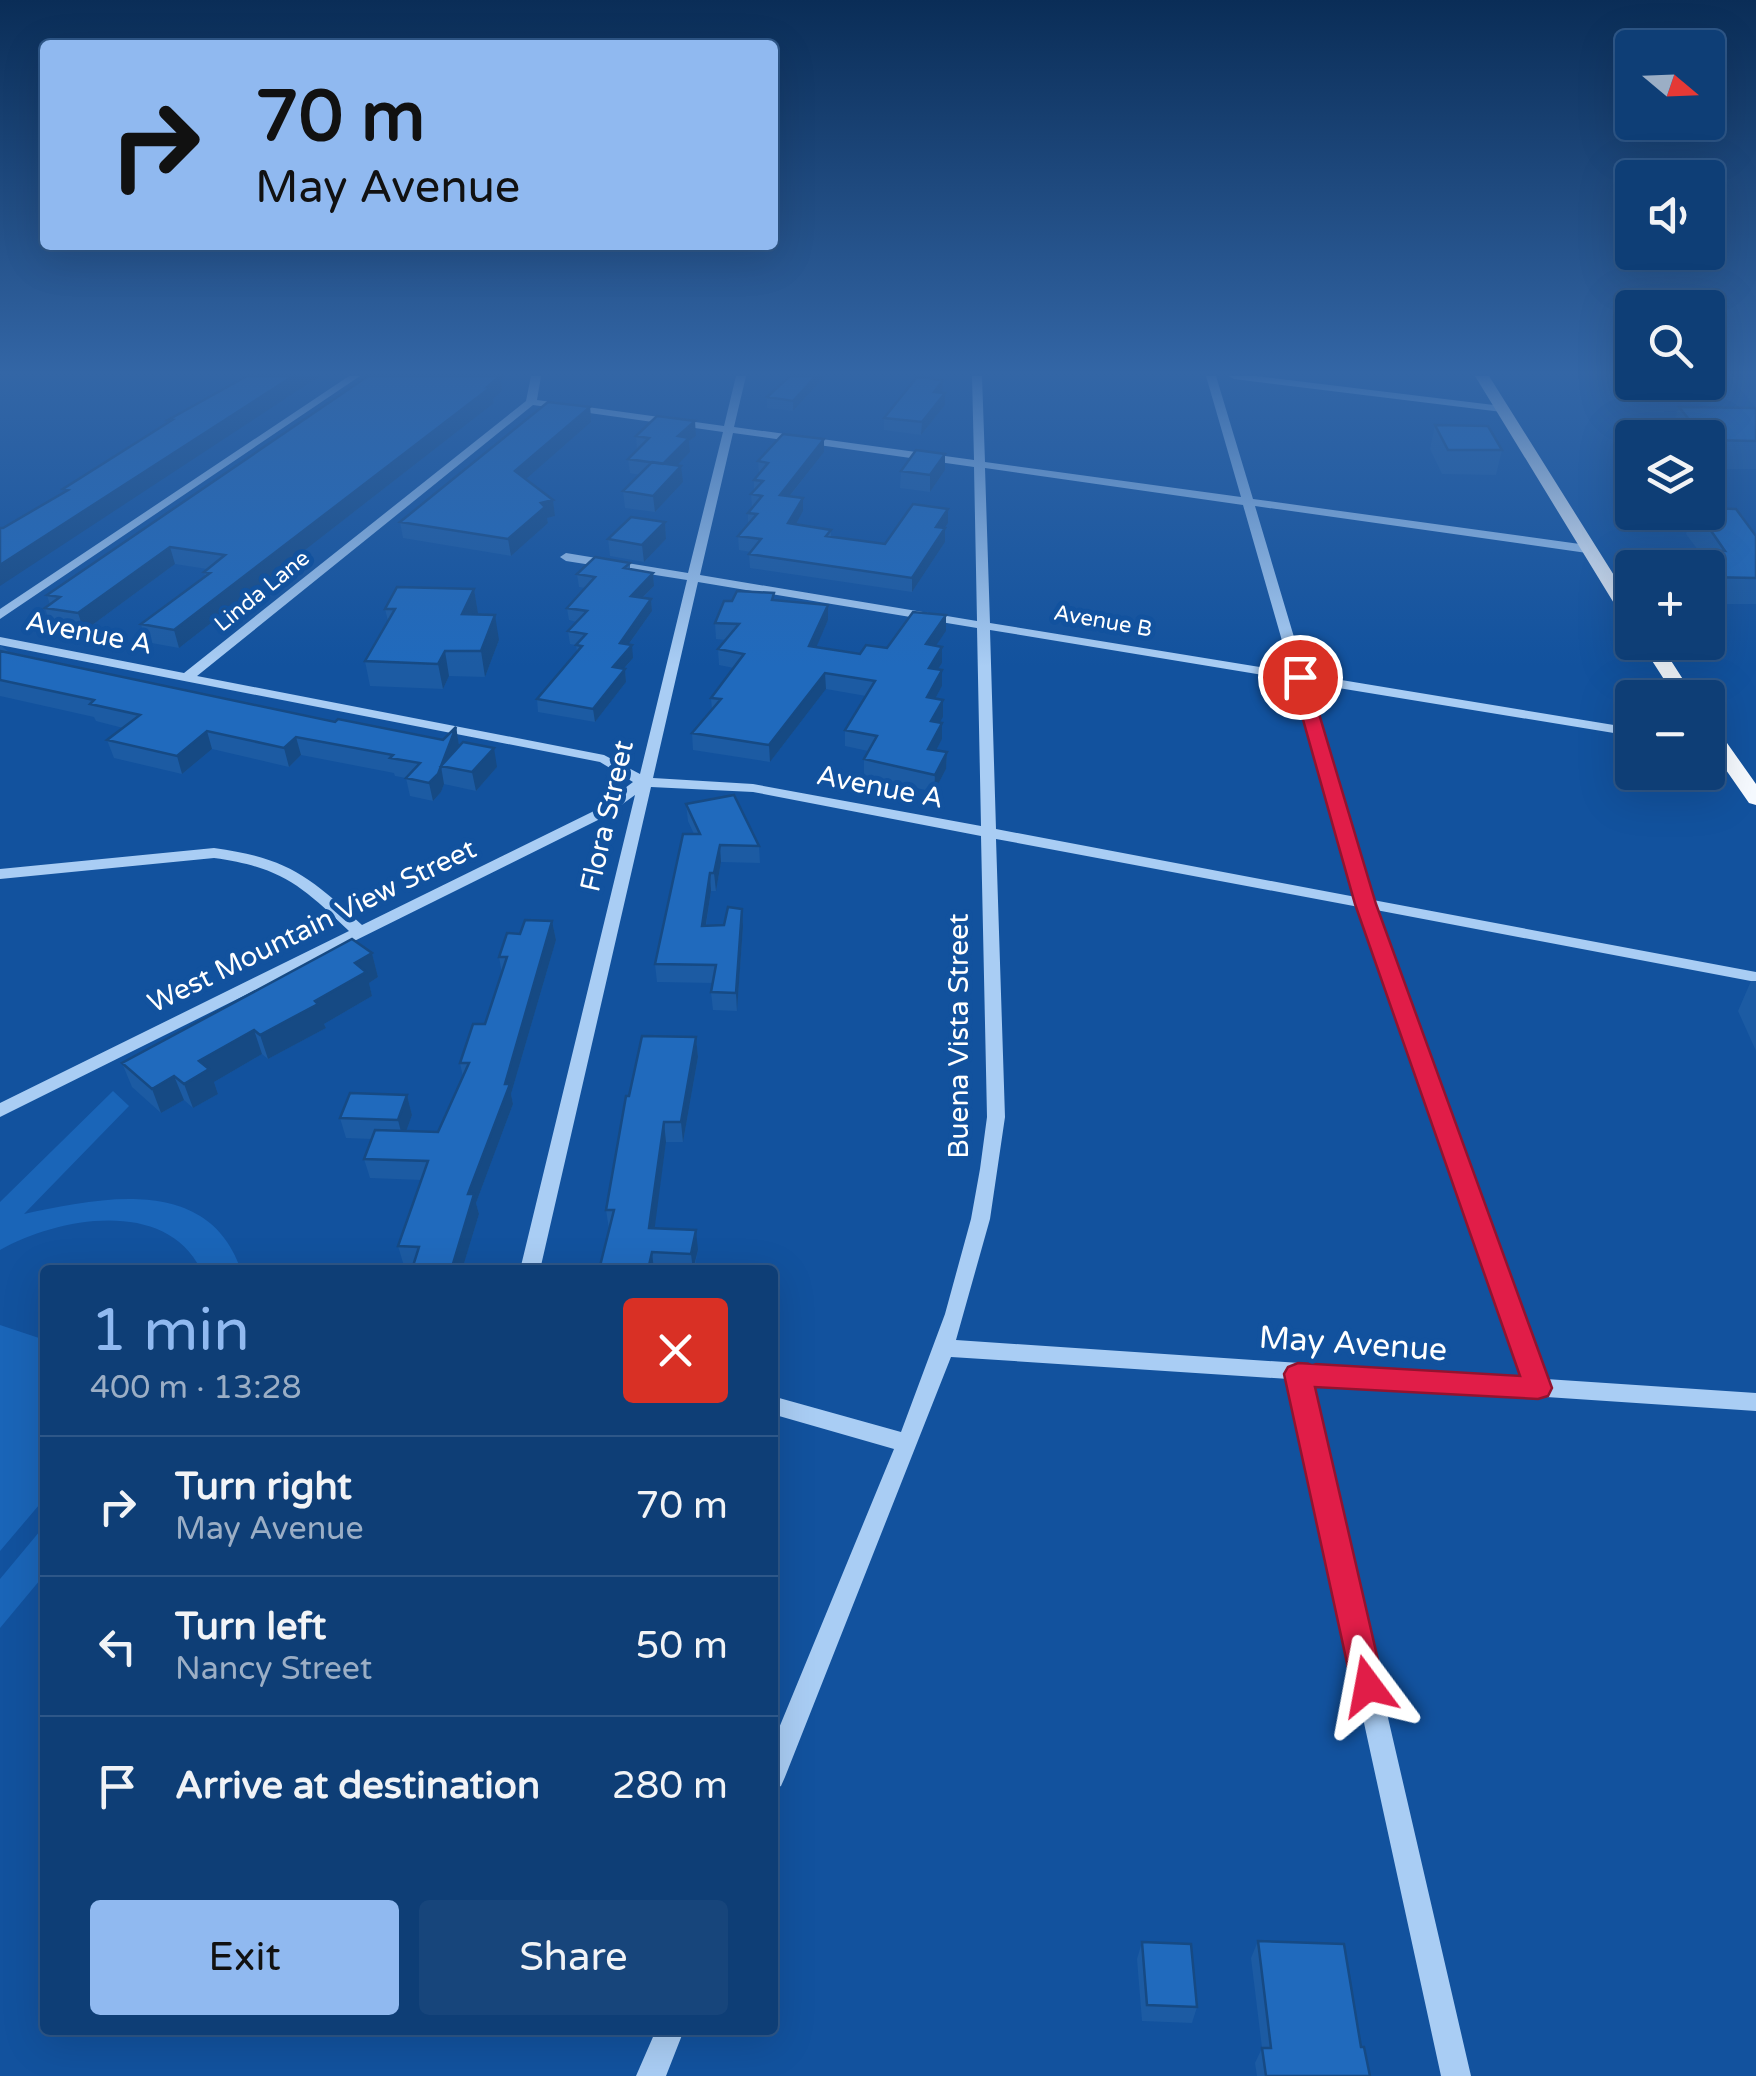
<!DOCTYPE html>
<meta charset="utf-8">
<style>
:root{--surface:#0e3e76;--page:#17457b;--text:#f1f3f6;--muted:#9baec5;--line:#2e5788;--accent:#90b9f0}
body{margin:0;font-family:"Varela Round",sans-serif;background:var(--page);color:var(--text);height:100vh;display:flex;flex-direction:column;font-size:38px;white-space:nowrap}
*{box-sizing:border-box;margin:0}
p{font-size:32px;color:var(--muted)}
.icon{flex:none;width:55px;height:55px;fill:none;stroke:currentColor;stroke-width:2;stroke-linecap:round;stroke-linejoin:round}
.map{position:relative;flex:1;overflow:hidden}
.panel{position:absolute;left:40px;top:1265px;width:738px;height:770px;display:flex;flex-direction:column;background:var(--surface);border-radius:10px;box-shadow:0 10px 40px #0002,0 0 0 2px var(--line)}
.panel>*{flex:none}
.hud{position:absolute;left:40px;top:40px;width:738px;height:210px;border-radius:10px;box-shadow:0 10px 40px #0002,0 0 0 2px var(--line);background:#90b9f0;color:#111;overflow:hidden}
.needle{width:65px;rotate:109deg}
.buttons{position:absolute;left:1615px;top:30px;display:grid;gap:20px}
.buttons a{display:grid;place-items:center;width:110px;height:110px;border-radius:10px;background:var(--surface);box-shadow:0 10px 40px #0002,0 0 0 2px var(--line);font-size:50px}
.pin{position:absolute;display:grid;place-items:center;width:85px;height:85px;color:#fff;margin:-42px;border:5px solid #fff;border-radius:50%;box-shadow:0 2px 10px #0007}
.me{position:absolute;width:110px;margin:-55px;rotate:347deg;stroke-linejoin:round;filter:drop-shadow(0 0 8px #0008)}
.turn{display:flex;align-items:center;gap:35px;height:210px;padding:0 50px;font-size:45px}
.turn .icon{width:130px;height:130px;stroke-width:2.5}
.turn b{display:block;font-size:70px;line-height:85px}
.round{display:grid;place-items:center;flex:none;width:105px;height:105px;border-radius:10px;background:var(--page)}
.head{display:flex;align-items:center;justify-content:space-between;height:170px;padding:0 50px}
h1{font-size:60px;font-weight:600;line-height:75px;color:var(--accent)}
.primary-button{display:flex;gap:20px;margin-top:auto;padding:20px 50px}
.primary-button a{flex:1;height:115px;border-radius:10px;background:var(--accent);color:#111;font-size:40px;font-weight:600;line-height:115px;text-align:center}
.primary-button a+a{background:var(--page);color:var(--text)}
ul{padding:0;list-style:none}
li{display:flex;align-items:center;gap:30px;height:140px;padding:0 50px;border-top:2px solid var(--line)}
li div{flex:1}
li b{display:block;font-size:38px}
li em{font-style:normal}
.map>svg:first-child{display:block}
.green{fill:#1a65b8}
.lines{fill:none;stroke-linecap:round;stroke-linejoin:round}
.minor{fill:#a9cdf4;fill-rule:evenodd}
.major{fill:#f6faff;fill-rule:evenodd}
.wall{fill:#1c5ba3}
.shaded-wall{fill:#164a84}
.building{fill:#206abd;stroke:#164a84;stroke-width:2.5}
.route{fill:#e11d48;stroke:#92132f;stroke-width:2.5}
.labels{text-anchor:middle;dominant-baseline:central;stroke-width:10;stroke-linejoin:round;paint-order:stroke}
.far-street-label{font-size:22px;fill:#fff;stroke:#12529e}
.street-label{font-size:28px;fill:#fff;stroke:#12529e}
.near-street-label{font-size:32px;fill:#fff;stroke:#12529e}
</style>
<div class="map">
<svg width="1756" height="2076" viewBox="0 0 1756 2076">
<rect width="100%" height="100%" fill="#12529e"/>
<path class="green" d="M113,1091L129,1106L24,1214C100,1198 208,1174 241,1270H201C165,1197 57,1218 0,1250V1202Z
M0,1325L45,1340V1498L0,1551Z
M45,1525V1574L0,1628V1579Z"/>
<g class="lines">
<path class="minor" d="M349,376H360L0,619V609Z
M531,376H541L537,400L724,426L736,376H746L734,427L974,460L972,376H982L985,462L1241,497L1206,376H1216L1253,499L1587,545L1593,549L1587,553L1255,506L1305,674L1632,728V736L1308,683L1373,900L1756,972V982L1376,910L1546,1379L1756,1393V1411L1310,1381L1471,2076H1441L1289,1379L951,1357L785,1777L781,1786L772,1790V1745L894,1449L772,1414V1396L901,1432L945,1314L971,1219L980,1169L987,1117L981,836L753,792L651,787L540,1270H520L635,795L606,816L0,1117V1103L349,931C302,886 281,867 214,858L0,879V869L214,848C287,858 309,876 362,925L596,810L633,782L600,762L0,645V637L184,673L526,401ZM533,405L723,432L688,573L566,553L560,557L566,561L687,580L640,774L604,755L197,676ZM733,433L974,467L977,621L700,575ZM985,468L1243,505L1291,672L990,623ZM698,582L977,628L981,826L753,784L653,778ZM990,630L1294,680L1356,897L996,829ZM996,839L1359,907L1524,1378L956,1340L990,1219L1005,1117Z
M1229,376H1256L1502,406L1507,409L1502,412L1234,379Z
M656,2030H684L666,2076H636Z"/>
<path class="major" d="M1475,376H1489L1632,604V623L1623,618Z
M1640,642H1659L1695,698H1676Z
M1708,724L1715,726L1756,784V805L1749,803L1708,744Z"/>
</g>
<path class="wall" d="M825,376L793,411L767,408V397Z
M1729,376H1756V469H1708V438H1673L1670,434L1679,407L1756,408Z
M501,380L502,391L493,399L494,403L179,648L146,642L141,624L205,576L204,572L207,569L175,564L84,631L51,626L45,608L50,605L47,595Z
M942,393L945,405L921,435L884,430V418Z
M590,407L591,422L526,479L553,500L555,516L547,518L548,523L511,556L403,538L400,522Z
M1435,425L1502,450L1496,475L1442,474L1430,449Z
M636,436H696L689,441L690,452L677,465L683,482L655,512L625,508L623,491L640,475L630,473L628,459L637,450Z
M824,452L790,496L803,511L796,524L831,530V537L885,544L948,509V523L944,528L945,542L912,592L750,568L749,554L751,552L739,550L738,536L748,524V513L752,507L751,494L754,491V480L759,474L758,461Z
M945,470L930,492L900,488L901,471Z
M1693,512H1698L1756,536V604H1708V568H1682L1688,550H1698L1686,534Z
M665,522L666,539L644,562L610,556L608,539Z
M630,563V569L653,573L654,586L643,598L651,599L652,611L629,644L633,658L624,669H625L626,682L595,722L538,712L537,699L577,652L576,645L570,644L568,631L577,622L569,620L567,608L586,588L579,587L577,574Z
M474,589L478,614L499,640L485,677L449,676L443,689L370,686L365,661L388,621L385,609Z
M774,600L828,620L816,647L860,654L887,648L946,631L935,646L942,647V663L938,669L942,670V686L935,699L943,717L940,722L942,723V739L936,750L947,752L946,769L934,792L864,776V759L868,751L845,746V730L866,696L826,689L770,762L693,750L692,733L712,710L711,698L734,668L719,665L718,649L726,640L716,639L715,623Z
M0,645L9,652L335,722L443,740L456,727L459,745L497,767L476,791L444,784L441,792L433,801L410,796L406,778L395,776L394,773L301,755L289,767L212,749L182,774L114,758L107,740L123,728L96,721L94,717L0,696Z
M686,804L759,846L760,863L721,862L716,891H711L706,926L724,925L742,909L743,927L737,1011L713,1010L711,992L713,983L657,982L655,964L694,834L688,821Z
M552,921L556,940L511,1094L513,1104L476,1203L479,1214L462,1270H414L413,1266H404L398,1246L422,1180L370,1178L364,1159L372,1139L346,1138L340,1118L407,1095L412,1115L406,1131L438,1132L463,1077L460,1063L485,1024L502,974L499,957L520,934Z
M372,953L378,977L369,983L372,996L324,1024L326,1028L268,1059L262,1054L214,1082L218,1094L193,1108L184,1100L161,1113L132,1087L122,1063Z
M1751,981H1756V1051L1738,1011Z
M696,1037L698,1057L683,1142H666L654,1228L698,1250L694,1270H599L609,1229L606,1210L629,1096Z
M1258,1941L1361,2047L1370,2076H1257L1255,2063L1262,2048L1251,1958Z
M1142,1942L1197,2007L1192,2023L1142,2021L1137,1959Z"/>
<path class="shaded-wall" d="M293,376H320L0,586V565Z
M488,376H503L501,380L502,391L493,399L494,403L179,648L174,630Z
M816,376H825L793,411V401Z
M943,380L942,393L934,392Z
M945,393V405L921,435L922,422Z
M590,407L591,422L517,487L515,471Z
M695,421L696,436L689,441L690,452L665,478L663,464L678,436Z
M824,439V452L780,508V495Z
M945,454V470L930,492V475Z
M681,466L683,482L655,512L653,496Z
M803,498V511L789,537L788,523Z
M553,500L555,516L547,518L548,523L511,556L508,539L541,503Z
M948,509V523L936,540V527Z
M665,522L666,539L644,562L642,545Z
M945,528V542L912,592V578Z
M170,547L175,564L84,631L78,613Z
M653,573L654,586L632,608L631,596Z
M474,589L478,613L467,639L462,614Z
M651,599L652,611L621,655L620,643Z
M828,605V620L810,662L809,646Z
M495,615L499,640L485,677L481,651Z
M946,615V631L926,660V644Z
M632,645L633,658L614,680L613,667Z
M942,647V663L928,684L929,668Z
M445,651L449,676L443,689L438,664Z
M625,669L626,682L595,722L593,709Z
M942,670V686L927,714V697Z
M825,673L826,689L770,762L769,745Z
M943,700V717L931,738V721Z
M942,723V739L928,766V749Z
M456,727L459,745L441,766Z
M207,731L212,749L182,774L177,756Z
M296,737L301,755L289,767L284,748Z
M494,748L497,767L476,791L472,772Z
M947,752L946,769L934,792L935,775Z
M441,766L444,784L441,792L433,801L429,783Z
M720,845L721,862L716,891L714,873Z
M710,873L711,891L703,943L702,926Z
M742,909L743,927L737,1011L736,993Z
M552,921L556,940L511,1094L513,1104L476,1203L479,1214L462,1270H452L468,1194L505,1084Z
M372,953L378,977L369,983L372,996L324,1024L326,1028L268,1059L260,1035L315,1001L355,963Z
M254,1030L262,1054L214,1082L218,1094L193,1108L184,1084L199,1061Z
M696,1037L698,1057L683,1142L681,1122Z
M174,1076L184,1100L161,1113L152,1089Z
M407,1095L412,1115L403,1140L398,1120Z
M664,1122L666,1142L652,1248L649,1228Z
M696,1230L698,1250L693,1270L691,1254Z
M652,1252L654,1270H648Z"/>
<path class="building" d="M247,376H293L0,565V528H3L68,490L63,489L172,420H168Z
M368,376H500L487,387H491L174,630L141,624L210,573L204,572L225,555L170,547L78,613L45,608L60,597L47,595Z
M790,376H816L793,401L767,397Z
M917,377L943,380L934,392L945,393L922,422L884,418Z
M548,402L590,407L515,471L553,500L541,503L545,507L508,539L400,522Z
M1679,407L1756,408V441L1708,440V438H1704Z
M657,416L695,421L678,436L689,438L663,464L628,459L649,438L636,436Z
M1435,425L1488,426L1502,450H1448Z
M783,434L824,439L780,495L803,498L788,523L831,530L826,536L885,544L913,504L948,509L936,527L945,528L912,578L749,554L761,539L738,536L757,514L748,513L762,496L751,494L763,481L754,480L768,463L758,461Z
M916,450L945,454L930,475L901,471Z
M652,462L681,466L653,496L623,491Z
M1708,508L1736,509L1756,536V578L1708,577V568H1700L1688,550L1725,551L1698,512H1708Z
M631,517L665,522L642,545L608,539Z
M595,557L630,563L624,568L653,573L631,596L651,599L620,643L632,645L613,667L625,669L593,709L537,699L582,646L576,645L586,634L568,631L587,611L567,608L595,577L577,574Z
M397,587L474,589L462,614L495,615L481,651H445L438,664L365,661L395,609H385Z
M737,591L774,593L772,600L828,605L809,646L860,654L866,645L887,648L913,612L946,615L926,644L942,647L929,668L942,670L927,697L943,700L931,721L942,723L928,749L947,752L935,775L864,759L877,736L845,730L875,681L825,673L769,745L692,733L721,699L711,698L744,654L718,649L739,624L715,623L724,601H732Z
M0,651L335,722L338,719L443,740L456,727L438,774L429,783L406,778L420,763L390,758L393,755L296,737L284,748L207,731L177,756L107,740L140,715L90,704L94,700L0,680Z
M463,742L494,748L472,772L441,766Z
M734,795L759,846L720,845L714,873H710L702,926L724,925L728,907L742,909L736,993L711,992L716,965L655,964L683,834H700L686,804Z
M525,920L552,921L505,1084H510L468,1194H474L452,1267L413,1266L419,1247L398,1246L428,1161L364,1159L375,1130L438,1132L469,1063H460L473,1024H485L507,957H499L507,933L520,934Z
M352,939L372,953L355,963L366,972L315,1001L318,1004L260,1035L254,1030L199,1061L209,1069L184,1084L174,1076L152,1089L122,1063Z
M642,1036L696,1037L681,1122H664L649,1228L696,1230L691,1254L652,1252L648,1270H599L614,1210H606L626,1096H629Z
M350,1093L407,1095L398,1120L340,1118Z
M1258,1941L1344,1944L1361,2047H1364L1370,2076H1266L1262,2048H1271Z
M1142,1942L1191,1944L1197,2007L1147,2005Z"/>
<linearGradient id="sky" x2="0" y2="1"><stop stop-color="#0a2d57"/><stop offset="0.56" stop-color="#3366a6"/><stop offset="1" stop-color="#3366a6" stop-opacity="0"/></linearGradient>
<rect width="1756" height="666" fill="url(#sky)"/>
<path class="route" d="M1300,672L1308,677L1376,904L1552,1388L1548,1396L1538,1399L1315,1387L1384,1686L1380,1697L1368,1702L1357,1697L1352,1686L1284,1374L1288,1367L1298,1363L1520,1376L1355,904L1291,677Z"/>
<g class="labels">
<g class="far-street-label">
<text transform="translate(262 591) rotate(-39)">Linda Lane</text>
<text transform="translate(1103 621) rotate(10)">Avenue B</text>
</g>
<g class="street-label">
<text transform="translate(89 633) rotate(11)">Avenue A</text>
<text transform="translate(880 787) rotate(11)">Avenue A</text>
<text transform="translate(607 816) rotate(-77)">Flora Street</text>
<text transform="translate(312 926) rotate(-26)">West Mountain View Street</text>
<text transform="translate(959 1036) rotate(-90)">Buena Vista Street</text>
</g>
<g class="near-street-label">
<text transform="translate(1353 1344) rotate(4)">May Avenue</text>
</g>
</g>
</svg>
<div class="buttons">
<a><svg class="needle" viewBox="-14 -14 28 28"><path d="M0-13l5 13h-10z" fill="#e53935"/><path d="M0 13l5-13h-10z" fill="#9baec5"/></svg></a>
<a><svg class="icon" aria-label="sound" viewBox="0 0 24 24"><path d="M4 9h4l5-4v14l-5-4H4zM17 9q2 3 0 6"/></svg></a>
<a><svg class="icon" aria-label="search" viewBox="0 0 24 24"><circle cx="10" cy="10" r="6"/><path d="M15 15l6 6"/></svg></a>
<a><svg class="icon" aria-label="layers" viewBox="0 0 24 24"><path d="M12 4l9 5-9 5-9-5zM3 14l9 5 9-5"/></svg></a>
<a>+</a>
<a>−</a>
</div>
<div class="pin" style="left:1300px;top:677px;background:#d93025"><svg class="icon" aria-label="arrive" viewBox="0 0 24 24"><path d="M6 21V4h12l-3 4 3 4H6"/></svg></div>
<svg class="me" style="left:1368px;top:1686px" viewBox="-20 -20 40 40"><path d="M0-17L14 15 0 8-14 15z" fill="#e11d48" stroke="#fff" stroke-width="4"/></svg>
<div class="hud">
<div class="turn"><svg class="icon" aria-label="right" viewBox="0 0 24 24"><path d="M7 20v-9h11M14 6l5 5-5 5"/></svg><div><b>70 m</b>May Avenue</div></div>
</div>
<section class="panel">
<div class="head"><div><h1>1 min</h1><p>400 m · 13:28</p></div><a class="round" style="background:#d93025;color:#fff"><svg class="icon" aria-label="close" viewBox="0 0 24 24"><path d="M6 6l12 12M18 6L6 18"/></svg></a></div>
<ul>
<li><svg class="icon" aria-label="right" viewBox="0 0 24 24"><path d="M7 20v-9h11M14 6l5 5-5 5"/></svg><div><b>Turn right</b><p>May Avenue</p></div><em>70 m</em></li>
<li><svg class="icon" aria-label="left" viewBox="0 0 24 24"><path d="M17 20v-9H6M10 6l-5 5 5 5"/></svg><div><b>Turn left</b><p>Nancy Street</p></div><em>50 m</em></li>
<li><svg class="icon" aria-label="arrive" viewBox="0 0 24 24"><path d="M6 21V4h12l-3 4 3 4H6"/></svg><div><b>Arrive at destination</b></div><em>280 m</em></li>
</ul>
<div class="primary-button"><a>Exit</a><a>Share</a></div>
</section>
</div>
